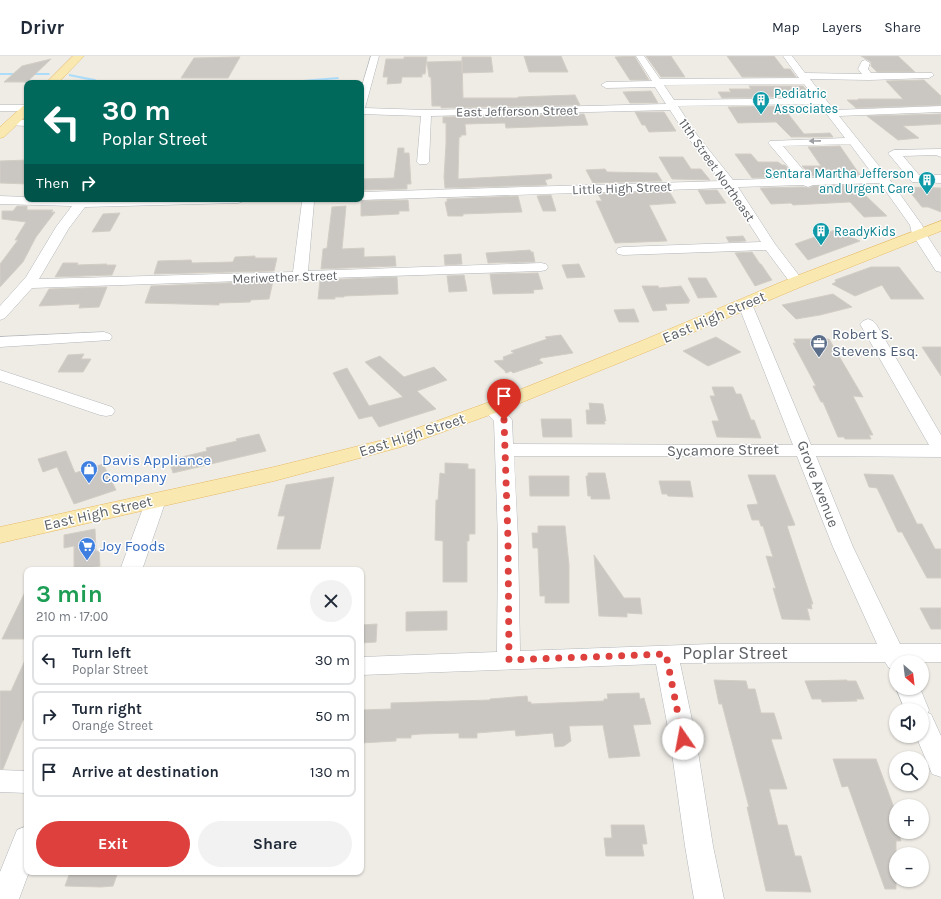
<!DOCTYPE html>
<meta charset="utf-8">
<style>
:root{--surface:#fff;--page:#f2f2f3;--text:#1f2937;--muted:#747a83;--line:#e0e1e3;--accent:#dd403d}
body{margin:0;font-family:Karla,sans-serif;background:var(--page);color:var(--text);height:100vh;display:flex;flex-direction:column;font-size:15px;white-space:nowrap}
*{box-sizing:border-box;margin:0}
p{font-size:13px;color:var(--muted)}
.icon{flex:none;width:22px;height:22px;fill:none;stroke:currentColor;stroke-width:2;stroke-linecap:round;stroke-linejoin:round}
.map{position:relative;flex:1;overflow:hidden}
.side{position:absolute;left:24px;top:511px;width:340px;height:308px;display:flex;flex-direction:column;background:var(--surface);border-radius:8px;box-shadow:0 1px 3px #0004}
.side>*{flex:none}
.guide{position:absolute;left:24px;top:24px;width:340px;height:122px;border-radius:8px;box-shadow:0 1px 3px #0004;background:#00695c;color:#fff;overflow:hidden}
.needle{width:26px;rotate:152deg}
.buttons{position:absolute;left:889px;top:599px;display:grid;gap:8px}
.buttons a{display:grid;place-items:center;width:40px;height:40px;border-radius:50%;background:var(--surface);box-shadow:0 1px 3px #0004;font-size:20px}
.pin{position:absolute;display:grid;place-items:center;width:34px;height:34px;color:#fff;margin:-41px -17px;border-radius:50% 50% 50% 0;rotate:-45deg;box-shadow:0 0 4px #0007}
.pin .icon{rotate:45deg}
.me{position:absolute;width:44px;margin:-22px;rotate:348deg;stroke-linejoin:round;filter:drop-shadow(0 0 3px #0008)}
.turn{display:flex;align-items:center;gap:14px;height:84px;padding:0 12px;font-size:18px}
.turn .icon{width:52px;height:52px;stroke-width:2.5}
.turn b{display:block;font-size:28px;line-height:34px}
.then{display:flex;align-items:center;height:38px;padding:0 12px;background:#0003;gap:8px;font-size:15px}
.round{display:grid;place-items:center;flex:none;width:42px;height:42px;border-radius:21px;background:var(--page)}
.overview{display:flex;align-items:center;justify-content:space-between;height:68px;padding:0 12px}
h1{font-size:24px;font-weight:700;line-height:30px;color:#1e9e55}
.action{display:flex;gap:8px;margin-top:auto;padding:8px 12px}
.action a{flex:1;height:46px;border-radius:24px;background:var(--accent);color:#fff;font-size:16px;font-weight:700;line-height:46px;text-align:center}
.action a+a{background:var(--page);color:var(--text)}
ul{padding:0;list-style:none}
li{display:flex;align-items:center;gap:12px;height:50px;margin:0 8px 6px;padding:0 4px;border:2px solid var(--line);border-radius:8px}
li div{flex:1}
li b{display:block;font-size:15px}
li em{font-style:normal}
header{display:flex;align-items:center;gap:24px;box-sizing:border-box;height:56px;padding:0 20px;background:var(--surface);border-bottom:1px solid var(--line)}
header strong{font-size:19px}
nav{display:flex;gap:22px;margin-inline-start:auto;font-size:14px}
.map>svg:first-child{display:block}
.lines{fill:none;stroke-linecap:round;stroke-linejoin:round}
.stream{fill:#abdcf9;fill-rule:evenodd}
.building{fill:#cac7c2;stroke:#d3cec5}
.minor-casing{stroke:#b3b6ba;stroke-width:1}
.major-casing{stroke:#e8bb66;stroke-width:1}
.minor{fill:#fff;fill-rule:evenodd}
.major{fill:#f9e9b0;fill-rule:evenodd}
.oneway{fill:#9ea0a3}
.route{stroke:#dd403d;stroke-width:7;stroke-dasharray:0 12.6}
.labels{text-anchor:middle;dominant-baseline:central;stroke-width:3;stroke-linejoin:round;paint-order:stroke}
.far-culture-label{font-size:13px;fill:#0d838f;stroke:#fff;text-anchor:start}
.far-street-label{font-size:13px;fill:#5d6165;stroke:#fff}
.street-label{font-size:15px;fill:#5d6165;stroke:#fff}
.service-label{font-size:15px;fill:#4e5e75;stroke:#fff;text-anchor:start}
.shop-label{font-size:15px;fill:#366cbe;stroke:#fff;text-anchor:start}
.near-street-label{font-size:18px;fill:#5d6165;stroke:#fff}
</style>
<header>
<strong>Drivr</strong>
<nav><a>Map</a><a>Layers</a><a>Share</a></nav>
</header>
<div class="map">
<svg width="941" height="843" viewBox="0 0 941 843">
<rect width="100%" height="100%" fill="#efece6"/>
<g class="lines">
<path class="stream" d="M0,17H20L21,18L20,19H0Z
M29,17H49L50,18L49,19H30Z
M69,18L95,23L102,27H99L93,25L69,20Z
M338,21L339,23L288,27H278L279,26Z"/>
</g>
<path class="building" d="M524,0H561L568,16H529Z
M635,0V1L649,24H630L615,1Z
M646,0H671L685,21H661Z
M727,0H774L784,13H790L796,21H742Z
M861,0H898L915,16H877L871,10V6Z
M240,1L228,22H181L194,2Z
M404,1H427L425,18H422V21H402L401,27L387,28L388,21H383L386,3H404Z
M462,1H491L493,16L462,17Z
M51,3L27,26H4L22,10Z
M462,5L463,42H518V41L575,39L580,49L441,52V50H432L431,21H429L427,6Z
M924,24L941,40V49L856,52L847,44H858V43H903L886,25Z
M749,30H803L809,37H783L784,40H774L775,41L722,42L718,36H731L729,33H751Z
M651,35L658,47H630L623,36Z
M782,50L804,78L830,77L833,81H791L776,66L738,67L728,51Z
M635,56H664L676,75L649,76L645,69H642Z
M584,58L588,69L506,72L505,67L465,68L466,79H461V81H459L458,123L551,118L552,122L545,124L547,129L445,132L444,121L446,88V67H443V61Z
M941,58V68L903,70L919,82L898,84L867,60Z
M840,90L860,119L811,120L802,110H821L808,91Z
M398,92H404V97H409L411,128H407V133L361,134V123L394,122Z
M735,98H751L758,106H778L782,109H785L795,121L752,122Z
M659,101H683L691,113H701L710,124L672,123Z
M27,104V128L0,127V105Z
M605,113L607,116L657,117L662,125L593,127L586,114Z
M867,129L873,137L864,138L887,160L864,161L850,146L793,149L791,147L771,148L760,132L803,131L809,132L813,130Z
M906,131L941,132V156L928,151H922Z
M698,134H717L726,147L706,148Z
M669,135L676,147L649,149L667,185L615,187L596,145H602L598,138Z
M551,139L556,155H543L537,140Z
M518,140L522,156L463,158V160H448L445,146H447V143Z
M408,144L409,155H399V158L361,160V145Z
M17,150H27V154H53L51,156H55L36,181L23,206L0,231V208L18,184H15L26,166L2,163V155H13Z
M346,150L342,193L364,192V201L395,200L396,210L321,213L323,193L327,192L332,151Z
M120,157L110,175L92,176L103,158Z
M835,174L860,185L808,204L795,188Z
M743,180L746,185L729,186L726,181Z
M530,194L531,196H533L535,206L488,207L486,197Z
M752,196L760,208H761L772,224L755,230L735,197Z
M461,198L462,208L445,209L444,199Z
M255,200V202H277L274,215L154,218L158,205L191,204L192,207L233,206L235,201Z
M63,207H78L77,209L107,208L106,209H116L112,219L55,221Z
M579,208L585,221L567,222L562,209Z
M871,211H899L924,243H891L882,229L855,240L832,228L836,226L835,224Z
M538,217L543,233L533,234L534,237L493,238L490,218Z
M464,219L467,235L449,236L447,220Z
M397,221L398,238L344,240V241H335V243H318L320,224Z
M688,222H706L717,241L698,242Z
M273,225L269,243L251,244L250,246L219,247V249L145,247L151,230Z
M642,230H658L659,232L681,230L690,245H688L689,247L665,248L667,254L653,255Z
M107,231L99,251L79,252L80,248L39,250L49,233Z
M833,238L852,251L820,259L796,263L782,249Z
M634,253L639,266H619L614,254Z
M561,279L573,297L541,302L539,304L543,307L513,317L511,315L506,317L505,315L494,305L504,304L503,301L514,297L511,295L547,283L545,281Z
M716,281L741,296L708,310L683,295Z
M794,283H829L863,341L853,340L873,379H869L871,383H845L844,381H838L823,346H821L813,330H816L793,287H796Z
M922,291H941V320Z
M84,298L81,303H91L83,316H58L68,299Z
M380,300L404,321L434,311L447,324L417,335L436,353L379,371L372,360L359,363L333,317L347,312L369,350L403,341L365,306Z
M712,331H733L736,338H741L751,364H754L761,382L717,381L712,365H719L710,340H715Z
M589,347L603,348L606,365H604L605,368H587L586,354H590Z
M541,363H571L572,381H543Z
M259,378L266,395L173,417L169,404L207,395L206,392L237,385L236,383Z
M66,395L75,417L103,408L116,434L74,448L57,411L43,416L38,403Z
M445,407L468,408V413H475V478H469V485H467V526H443V485L435,484L436,444H438L440,417L445,418Z
M588,417H605L610,443H591V440H588L586,420H588Z
M864,418L893,419L917,468H922L935,493H941V522H927L902,476H898L877,432L869,431Z
M748,419H775L795,469L787,470L813,548H811L812,553L807,552L810,564L782,563L773,532L776,533L766,500L773,501L763,470H761L759,464H752L747,449L758,448Z
M529,420H569V440H530Z
M334,421L320,493H277L285,460H278L286,429Z
M659,425H690L693,441L668,440L667,438H662Z
M538,470H565L569,509V547H545V540H540L538,492H533L532,477H538Z
M95,473L96,495H99L100,510L74,514V490L64,492V479Z
M594,499L624,542H640L642,558L627,557V561L599,560Z
M27,532V583H2Z
M920,552H941V573H931Z
M447,555V574L406,575V556Z
M377,568L376,586L361,587V569Z
M27,600V664H23L3,713H0V635H11Z
M714,624L746,625L748,633H755L761,657H774L782,683H771L787,733H769L778,769H787L795,800H801L811,836L766,835L747,751H749L722,648H719Z
M847,624V625H856L864,643H856L857,645L822,646L821,643H812L805,625Z
M639,637L640,643L644,642L651,668L633,669L640,700L609,702L603,669L569,670L571,685L564,690L555,691L553,677L516,680L515,674L477,677V682H459V677L420,678L411,679V682H396V685L361,687V654L391,653V647L490,644V643L527,640L528,646H531V648L604,645V643H608L607,638Z
M833,703H876L896,757V776H898L901,785H896V833H885L848,730L842,731Z
M611,769H644L647,788H642L644,800H606L604,782H612Z
M70,816H118L113,830L101,831L65,830Z"/>
<g class="lines">
<defs>
<path id="minor" d="M371,0H379L365,52L426,54L666,48L655,31L606,32L601,29L606,26L652,25L636,0H644L660,23L799,22L783,0H792L805,17L862,18L858,13L862,5L865,4L870,7L868,13L871,17H932L934,19L929,22L869,24L810,23L834,54L941,50V56L839,60L887,120L922,169L926,178L941,201V216L936,215L934,212L912,178L910,169L880,127L813,129L808,131L803,129L738,131L775,188L804,226L802,229L797,230L792,229L766,194L623,199L618,198L616,195L618,192L623,191L761,186L726,132L361,144L358,143H361V136L721,125L689,83L670,54L431,60L429,106L427,108H419L417,106L421,60L361,58V33ZM804,28L815,42L674,44L664,29ZM819,48L845,82L770,85L768,87L770,89L798,122L733,124L697,79L678,50ZM850,88L874,120L810,122L783,90Z
M0,49H27V55H0Z
M11,64H27V70L7,69L6,67L7,65Z
M939,93H941V101L936,99L903,100L919,119H941V127L912,126L888,97L894,94Z
M0,140L27,141V143H244L242,146L238,147L85,151L69,172L39,223L293,216L302,146L301,143H313L314,146L308,215L541,207L546,208L548,211L546,214L541,215L32,232L5,262L0,264V250L26,221L56,171L72,150L0,148Z
M745,244L750,245L752,248L811,389H929L860,268L863,265L868,263L873,265L876,268L941,379V401L816,400L853,491L900,588H941V606H896V615L889,612L885,606L680,607L696,683L713,790L724,843H694L685,790L670,683L656,608L361,619V601L497,596L498,483L494,365L482,352L485,348L491,347L497,348L509,360L512,364L513,388L793,389L738,248L740,245ZM514,400H797L833,491L877,588H711L520,595L518,483Z
M104,276L110,278L112,281L110,284L0,291V281Z
M0,314L112,351L115,355L112,359L106,360L100,359L0,325Z
M156,438L163,440L166,444L142,514H120L146,444L149,440Z
M896,632H920L929,654L928,657L931,658L941,680V721L932,718L916,680H922V654H905Z
M0,714L27,715V737L0,736Z
M27,770V816H29L19,843H0V816L17,774Z"/>
<path id="major" d="M73,0H84L58,27H46Z
M27,49V59L4,81L0,82V71L23,50Z
M941,165V175L803,230L651,294L498,356L401,391L274,425L0,487V471L274,411L387,383L484,348L639,286L791,222Z"/>
</defs>
<use href="#minor" class="minor-casing"/>
<use href="#major" class="major-casing"/>
<use href="#minor" class="minor"/>
<use href="#major" class="major"/>
</g>
<defs><path id="oneway-solid" d="M-6-.8H1V-3.2L6.5 0L1 3.2V.8H-6Z"/></defs>
<use class="oneway" href="#oneway-solid" transform="translate(815 85) rotate(179)"/>
<g class="lines">
<path class="route" d="M504,364L508,484L509,604L666,598L683,683"/>
</g>
<defs>
<symbol id="building-pin" viewBox="-11 -11 22 30"><path d="M0 17L-7.5 6A9.5 9.5 0 1 1 7.5 6Z" fill="#0f9aa8" stroke="#fff"/><path d="M-4-6H4V6H1V3H-1V6H-4ZM-2.5-4.3h1.7v1.8h-1.7ZM.8-4.3h1.7v1.8H.8ZM-2.5-1h1.7V.8h-1.7ZM.8-1h1.7V.8H.8Z" fill="#fff"/></symbol>
<symbol id="office-pin" viewBox="-11 -11 22 30"><path d="M0 17L-7.5 6A9.5 9.5 0 1 1 7.5 6Z" fill="#5c6f8a" stroke="#fff"/><path d="M-6-3h4V-5.5h4V-3h4V5H-6ZM-1-4.5V-3h2v-1.5ZM-6 0V1H6V0Z" fill="#fff"/></symbol>
<symbol id="shop-pin" viewBox="-11 -11 22 30"><path d="M0 17L-7.5 6A9.5 9.5 0 1 1 7.5 6Z" fill="#3f7fe0" stroke="#fff"/><path d="M-5-2.5h2.3a2.7 3.5 0 0 1 5.4 0H5L5.5 6h-11ZM-1.5-2.5h3a1.5 2.3 0 0 0-3 0Z" fill="#fff"/></symbol>
<symbol id="supermarket-pin" viewBox="-11 -11 22 30"><path d="M0 17L-7.5 6A9.5 9.5 0 1 1 7.5 6Z" fill="#3f7fe0" stroke="#fff"/><path d="M-6-5.5h2.5l.6 2H6L4.5 2H-2.5L-4.4-4H-6ZM-1.5 3.2a1.3 1.3 0 1 0 .1 0ZM3 3.2a1.3 1.3 0 1 0 .1 0Z" fill="#fff"/></symbol>
</defs>
<g fill-rule="evenodd">
<use href="#building-pin" x="751" y="34" width="20" height="27"/>
<use href="#building-pin" x="917" y="114" width="20" height="27"/>
<use href="#building-pin" x="811" y="165" width="20" height="27"/>
<use href="#office-pin" x="809" y="277" width="20" height="27"/>
<use href="#shop-pin" x="79" y="403" width="20" height="27"/>
<use href="#supermarket-pin" x="77" y="480" width="20" height="27"/>
</g>
<g class="labels">
<g class="far-culture-label">
<text x="774" y="37">Pediatric<tspan x="774" dy="15">Associates</tspan></text>
<text x="914" y="117" text-anchor="end">Sentara Martha Jefferson<tspan x="914" dy="15">and Urgent Care</tspan></text>
<text x="834" y="175">ReadyKids</text>
</g>
<g class="far-street-label">
<text transform="translate(517 55) rotate(-1)">East Jefferson Street</text>
<text transform="translate(717 114) rotate(55)">11th Street Northeast</text>
<text transform="translate(622 132) rotate(-2)">Little High Street</text>
<text transform="translate(285 221) rotate(-2)">Meriwether Street</text>
</g>
<g class="street-label">
<text transform="translate(714 261) rotate(-23)">East High Street</text>
<text transform="translate(412 379) rotate(-18)">East High Street</text>
<text transform="translate(723 394) rotate(-1)">Sycamore Street</text>
<text transform="translate(818 428) rotate(69)">Grove Avenue</text>
<text transform="translate(98 457) rotate(-13)">East High Street</text>
</g>
<g class="service-label">
<text x="832" y="278">Robert S.<tspan x="832" dy="17">Stevens Esq.</tspan></text>
</g>
<g class="shop-label">
<text x="102" y="404">Davis Appliance<tspan x="102" dy="17">Company</tspan></text>
<text x="100" y="490">Joy Foods</text>
</g>
<g class="near-street-label">
<text x="735" y="597">Poplar Street</text>
</g>
</g>
</svg>
<div class="buttons">
<a><svg class="needle" viewBox="-14 -14 28 28"><path d="M0-13l5 13h-10z" fill="#e53935"/><path d="M0 13l5-13h-10z" fill="#747a83"/></svg></a>
<a><svg class="icon" aria-label="sound" viewBox="0 0 24 24"><path d="M4 9h4l5-4v14l-5-4H4zM17 9q2 3 0 6"/></svg></a>
<a><svg class="icon" aria-label="search" viewBox="0 0 24 24"><circle cx="10" cy="10" r="6"/><path d="M15 15l6 6"/></svg></a>
<a>+</a>
<a>−</a>
</div>
<div class="pin" style="left:504px;top:364px;background:#d93025"><svg class="icon" aria-label="arrive" viewBox="0 0 24 24"><path d="M6 21V4h12l-3 4 3 4H6"/></svg></div>
<svg class="me" style="left:683px;top:683px" viewBox="-20 -20 40 40"><circle r="19" fill="#fff"/><path d="M0-13L10 11 0 6-10 11z" fill="#dd403d"/></svg>
<div class="guide">
<div class="turn"><svg class="icon" aria-label="left" viewBox="0 0 24 24"><path d="M17 20v-9H6M10 6l-5 5 5 5"/></svg><div><b>30 m</b>Poplar Street</div></div>
<div class="then">Then<svg class="icon" aria-label="right" viewBox="0 0 24 24"><path d="M7 20v-9h11M14 6l5 5-5 5"/></svg></div>
</div>
<section class="side">
<div class="overview"><div><h1>3 min</h1><p>210 m · 17:00</p></div><a class="round"><svg class="icon" aria-label="close" viewBox="0 0 24 24"><path d="M6 6l12 12M18 6L6 18"/></svg></a></div>
<ul>
<li><svg class="icon" aria-label="left" viewBox="0 0 24 24"><path d="M17 20v-9H6M10 6l-5 5 5 5"/></svg><div><b>Turn left</b><p>Poplar Street</p></div><em>30 m</em></li>
<li><svg class="icon" aria-label="right" viewBox="0 0 24 24"><path d="M7 20v-9h11M14 6l5 5-5 5"/></svg><div><b>Turn right</b><p>Orange Street</p></div><em>50 m</em></li>
<li><svg class="icon" aria-label="arrive" viewBox="0 0 24 24"><path d="M6 21V4h12l-3 4 3 4H6"/></svg><div><b>Arrive at destination</b></div><em>130 m</em></li>
</ul>
<div class="action"><a>Exit</a><a>Share</a></div>
</section>
</div>
